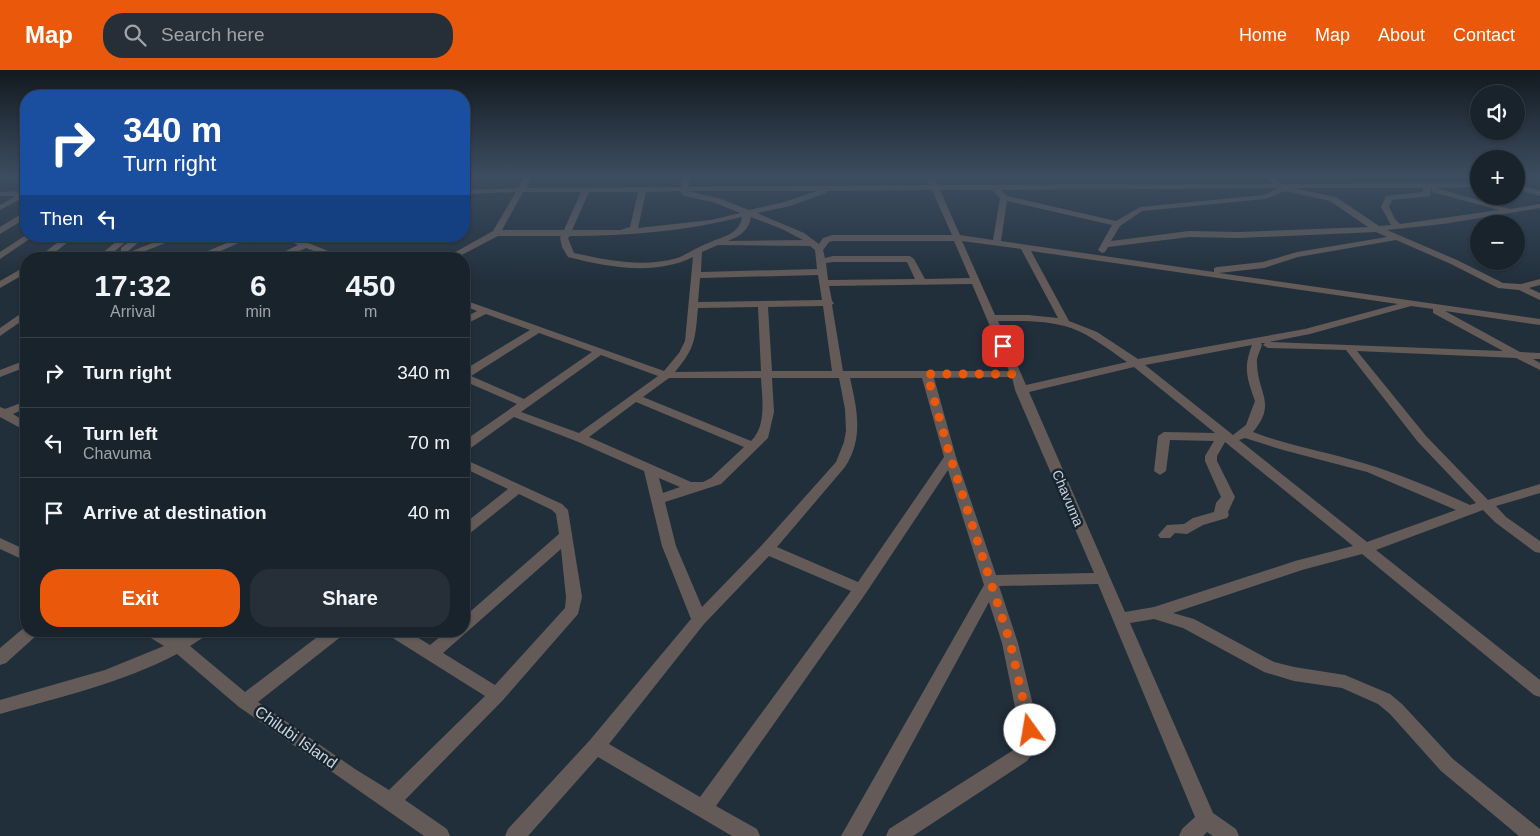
<!DOCTYPE html>
<meta charset="utf-8">
<style>
:root{--surface:#19232c;--page:#262f38;--text:#f1f3f6;--muted:#9fa4a9;--line:#374048;--accent:#ea580c}
body{margin:0;font-family:Helvetica,sans-serif;background:var(--page);color:var(--text);height:100vh;display:flex;flex-direction:column;font-size:19px;white-space:nowrap}
*{box-sizing:border-box;margin:0}
p{font-size:16px;color:var(--muted)}
.icon{flex:none;width:28px;height:28px;fill:none;stroke:currentColor;stroke-width:2;stroke-linecap:round;stroke-linejoin:round}
.map{position:relative;flex:1;overflow:hidden}
.details{position:absolute;left:20px;top:182px;width:450px;height:385px;display:flex;flex-direction:column;background:var(--surface);border-radius:20px;box-shadow:0 1px 4px #0004,0 0 0 1px var(--line)}
.details>*{flex:none}
.banner{position:absolute;left:20px;top:20px;width:450px;height:152px;border-radius:20px;box-shadow:0 1px 4px #0004,0 0 0 1px var(--line);background:#1a4fa0;color:#fff;overflow:hidden}
.fabs{position:absolute;left:1470px;top:15px;display:grid;gap:10px}
.fabs a{display:grid;place-items:center;width:55px;height:55px;border-radius:50%;background:var(--surface);box-shadow:0 1px 4px #0004,0 0 0 1px var(--line);font-size:25px}
.pin{position:absolute;display:grid;place-items:center;width:42px;height:42px;color:#fff;margin:-21px;border-radius:10px;box-shadow:0 2px 8px #0006}
.me{position:absolute;width:55px;margin:-28px;rotate:347deg;stroke-linejoin:round;filter:drop-shadow(0 0 4px #0008)}
.turn{display:flex;align-items:center;gap:18px;height:105px;padding:0 20px;font-size:22px}
.turn .icon{width:65px;height:65px;stroke-width:2.5}
.turn b{display:block;font-size:35px;line-height:42px}
.then{display:flex;align-items:center;height:48px;padding:0 20px;background:#0003;gap:10px;font-size:19px}
.eta{display:flex;justify-content:space-evenly;align-items:center;height:85px;text-align:center}
.eta b{font-size:30px;font-weight:800;line-height:35px}
.cta{display:flex;gap:10px;margin-top:auto;padding:10px 20px}
.cta a{flex:1;height:58px;border-radius:20px;background:var(--accent);color:#fff;font-size:20px;font-weight:800;line-height:58px;text-align:center}
.cta a+a{background:var(--page);color:var(--text)}
ul{padding:0;list-style:none}
li{display:flex;align-items:center;gap:15px;height:70px;padding:0 20px;border-top:1px solid var(--line)}
li div{flex:1}
li b{display:block;font-size:19px}
li em{font-style:normal}
header{display:flex;align-items:center;gap:30px;box-sizing:border-box;height:70px;padding:0 25px;background:var(--accent);color:#fff}
header strong{font-size:24px}
nav{display:flex;gap:28px;margin-inline-start:auto;font-size:18px}
.search{width:350px;height:45px;background:var(--page);display:flex;align-items:center;gap:12px;box-sizing:border-box;padding:0 18px;border-radius:20px;color:var(--muted);font-size:19px}
.map>svg:first-child{display:block}
.lines{fill:none;stroke-linecap:round;stroke-linejoin:round}
.minor{fill:#645b58;fill-rule:evenodd}
.route{stroke:#ea580c;stroke-width:9;stroke-dasharray:0 16.2}
.labels{text-anchor:middle;dominant-baseline:central;stroke-width:5;stroke-linejoin:round;paint-order:stroke}
.street-label{font-size:14px;fill:#cad3db;stroke:#172531}
.near-street-label{font-size:16px;fill:#cad3db;stroke:#172531}
</style>
<header>
<strong>Map</strong>
<div class="search"><svg class="icon" aria-label="search" viewBox="0 0 24 24"><circle cx="10" cy="10" r="6"/><path d="M15 15l6 6"/></svg>Search here</div>
<nav><a>Home</a><a>Map</a><a>About</a><a>Contact</a></nav>
</header>
<div class="map">
<svg width="1540" height="766" viewBox="0 0 1540 766">
<rect width="100%" height="100%" fill="#212f3b"/>
<g class="lines">
<path class="minor" d="M525,106H533L526,118L681,117L682,106H690L688,117L930,115L926,106H934L938,115L1273,114L1264,106H1272L1282,114L1479,113V117L1431,118L1430,126L1392,130L1389,137L1395,149L1400,154L1499,140L1432,122V118H1435L1510,139L1540,134V138L1443,154L1387,160L1457,190L1503,213L1521,214L1540,209V215L1529,218L1540,223V230L1519,220L1498,218L1451,194L1396,170L1298,187L1264,198L1219,203L1540,249V255L1445,241L1520,282L1540,283V289H1533L1540,293V300L1516,288L1357,281L1426,366L1488,430L1540,414V423L1496,436L1506,447L1540,471V483L1535,482L1496,453L1483,440L1376,480L1540,610V627L1534,625L1362,484L1302,500L1173,543L1194,549L1274,592L1294,597L1345,605L1390,624L1402,634L1453,689L1540,759V766H1519L1441,701L1390,644L1378,634L1342,618L1294,611L1264,602L1183,558L1154,549L1130,553L1213,743L1236,759L1239,766H1213L1207,762L1203,766H1179L1182,759L1195,747L1098,514L999,516L1018,573L1039,660L1040,673L1027,691L913,766H886L889,759L1015,679L1022,671L1002,573L989,532L862,766H841L984,515L948,400L866,523L716,736L757,759L760,766H732L598,687L528,766H505L508,759L590,670L691,549L662,476L644,401L576,371L514,347L468,380L464,381V371L517,334L464,311V300L530,260L486,244L464,255V248L477,241L464,236V230L664,301L679,283L685,271L693,187C655,206 607,197 568,187L562,177L560,168L561,166H498L454,189H443L493,161L516,122L464,124V120L518,118ZM1278,118L1264,125L1140,137L1116,151L1007,126L1001,120ZM1292,118H1423V122L1386,126L1381,137L1391,155L1379,156L1336,127ZM932,120L952,165H832L823,168L819,174L804,163L757,143L790,136L826,123L827,121ZM940,120H992L1000,128L993,170L960,165ZM679,121L684,126L713,132L740,143L711,150L638,158L646,122ZM688,121H817L784,132L749,140L718,128ZM1285,121L1330,131L1368,157L1239,162L1189,161L1111,171L1120,156L1142,141L1265,129ZM523,122H581L564,160H502ZM589,122H638L630,157L620,160H572ZM1007,131L1112,155L1098,180L1102,183L1105,182L1108,177L1189,167L1239,168L1376,162L1387,167L1297,182L1263,192L1217,197L1214,198V202L1001,171ZM742,147C740,164 722,167 708,173C697,177 688,184 677,188C643,198 607,190 574,183L568,168L570,166C628,166 686,161 742,147ZM751,147L782,159L803,170L728,171C740,166 749,160 751,147ZM833,171H954L970,208L925,209L914,189L910,186H833L825,188L823,180L829,172ZM962,171L1021,179L1058,248L1028,245H995ZM718,175L810,176L815,180L817,199L701,202L702,182ZM1031,181L1398,234L1305,259L1138,289L1097,262L1069,251ZM833,192H907L915,209L828,210L826,193ZM818,205L822,230L698,232L700,208ZM972,214L1009,301H843L832,235L834,233L832,231L829,216ZM823,236L832,301H772L768,237ZM1411,236L1433,239V243L1503,281L1269,272L1310,264ZM758,237L761,301L675,302C696,277 695,269 698,238ZM998,251C1022,251 1048,250 1071,258C1091,265 1109,280 1127,292L1026,315ZM539,263L592,282L524,329L471,306ZM1261,273H1265L1263,275L1268,278L1346,280L1418,372L1476,433L1470,435C1435,419 1400,404 1363,393C1327,382 1289,376 1253,362C1277,333 1258,324 1257,294C1256,288 1260,281 1262,275ZM1252,275C1243,299 1247,308 1255,331L1246,355L1233,365L1145,295ZM601,285L658,306L579,363L521,342ZM1134,297L1215,363L1164,362L1158,366L1154,401L1160,405L1166,401L1170,370L1214,371L1205,386V391L1221,427L1216,433L1214,442L1193,448L1184,454L1167,455L1158,465L1160,468H1170L1175,463L1187,464L1203,455L1227,448L1229,445L1228,442L1235,427L1217,391V386L1225,372L1353,476L1295,491L1154,537L1125,542L1029,322ZM1012,307L1015,320L1094,503L996,505L956,387L934,308ZM669,308H761C762,328 767,356 751,371L643,327ZM772,308H839L845,339L846,361L844,372L836,392L762,475L702,537L676,476L665,432L721,414L768,368L774,342ZM850,308H922L944,387L858,512L777,477L845,397C864,368 857,339 850,308ZM636,332L744,377L711,408L703,412H691L589,367ZM1245,368L1283,380L1367,402L1456,440L1367,472L1239,370ZM659,408L680,417L663,423ZM769,486L851,521L700,727L609,674L704,554Z
M1516,114L1540,121V126L1516,119Z
M26,121V126L0,140V135L16,126H0V122Z
M23,143H26V148L0,164V157Z
M26,165V166H34L0,189V182Z
M66,166H76L46,189H36Z
M123,166H133L105,189H95Z
M136,166H146L127,182H121V178Z
M170,166H183L125,189H112Z
M243,166H255L202,189H189Z
M278,166H291L348,189H335L306,178L281,189H269L298,175Z
M26,196V203L0,218V211Z
M26,240V248L0,266V258Z
M26,290V297L0,307V300Z
M26,331V338L13,344L26,352V361L0,347V337L5,339Z
M464,389L562,434L568,440L582,527L578,544L503,630L405,730L447,759L450,766H424L239,637L177,584C122,613 60,627 0,644V630L105,600L164,576L146,565L144,561H166L178,568L188,561H209L207,565L190,576L245,622L325,561H345L343,565L258,632L355,699L389,720L485,626L388,565L386,561H407L430,575L447,561H464V547L559,464L556,444L552,440L519,424L469,464L464,466V454L508,419L464,398ZM561,479L566,527L565,538L495,615L443,583Z
M0,468L26,480V491L0,479Z
M26,556V561H39L37,565L6,593L0,595V578Z"/>
</g>
<linearGradient id="sky" x2="0" y2="1"><stop stop-color="#121a20"/><stop offset="0.5" stop-color="#3d4d60"/><stop offset="1" stop-color="#3d4d60" stop-opacity="0"/></linearGradient>
<rect width="1540" height="213" fill="url(#sky)"/>
<g class="lines">
<path class="route" d="M1003,276L1014,304H927L950,386L1010,572L1030,660"/>
</g>
<g class="labels">
<g class="street-label">
<text transform="translate(1068 428) rotate(67)">Chavuma</text>
</g>
<g class="near-street-label">
<text transform="translate(296 667) rotate(35)">Chilubi Island</text>
</g>
</g>
</svg>
<div class="fabs">
<a><svg class="icon" aria-label="sound" viewBox="0 0 24 24"><path d="M4 9h4l5-4v14l-5-4H4zM17 9q2 3 0 6"/></svg></a>
<a>+</a>
<a>−</a>
</div>
<div class="pin" style="left:1003px;top:276px;background:#d93025"><svg class="icon" aria-label="arrive" viewBox="0 0 24 24"><path d="M6 21V4h12l-3 4 3 4H6"/></svg></div>
<svg class="me" style="left:1030px;top:660px" viewBox="-20 -20 40 40"><circle r="19" fill="#fff"/><path d="M0-13L10 11 0 6-10 11z" fill="#ea580c"/></svg>
<div class="banner">
<div class="turn"><svg class="icon" aria-label="right" viewBox="0 0 24 24"><path d="M7 20v-9h11M14 6l5 5-5 5"/></svg><div><b>340 m</b>Turn right</div></div>
<div class="then">Then<svg class="icon" aria-label="left" viewBox="0 0 24 24"><path d="M17 20v-9H6M10 6l-5 5 5 5"/></svg></div>
</div>
<section class="details">
<div class="eta">
<div><b>17:32</b><p>Arrival</p></div>
<div><b>6</b><p>min</p></div>
<div><b>450</b><p>m</p></div>
</div>
<ul>
<li><svg class="icon" aria-label="right" viewBox="0 0 24 24"><path d="M7 20v-9h11M14 6l5 5-5 5"/></svg><div><b>Turn right</b></div><em>340 m</em></li>
<li><svg class="icon" aria-label="left" viewBox="0 0 24 24"><path d="M17 20v-9H6M10 6l-5 5 5 5"/></svg><div><b>Turn left</b><p>Chavuma</p></div><em>70 m</em></li>
<li><svg class="icon" aria-label="arrive" viewBox="0 0 24 24"><path d="M6 21V4h12l-3 4 3 4H6"/></svg><div><b>Arrive at destination</b></div><em>40 m</em></li>
</ul>
<div class="cta"><a>Exit</a><a>Share</a></div>
</section>
</div>
